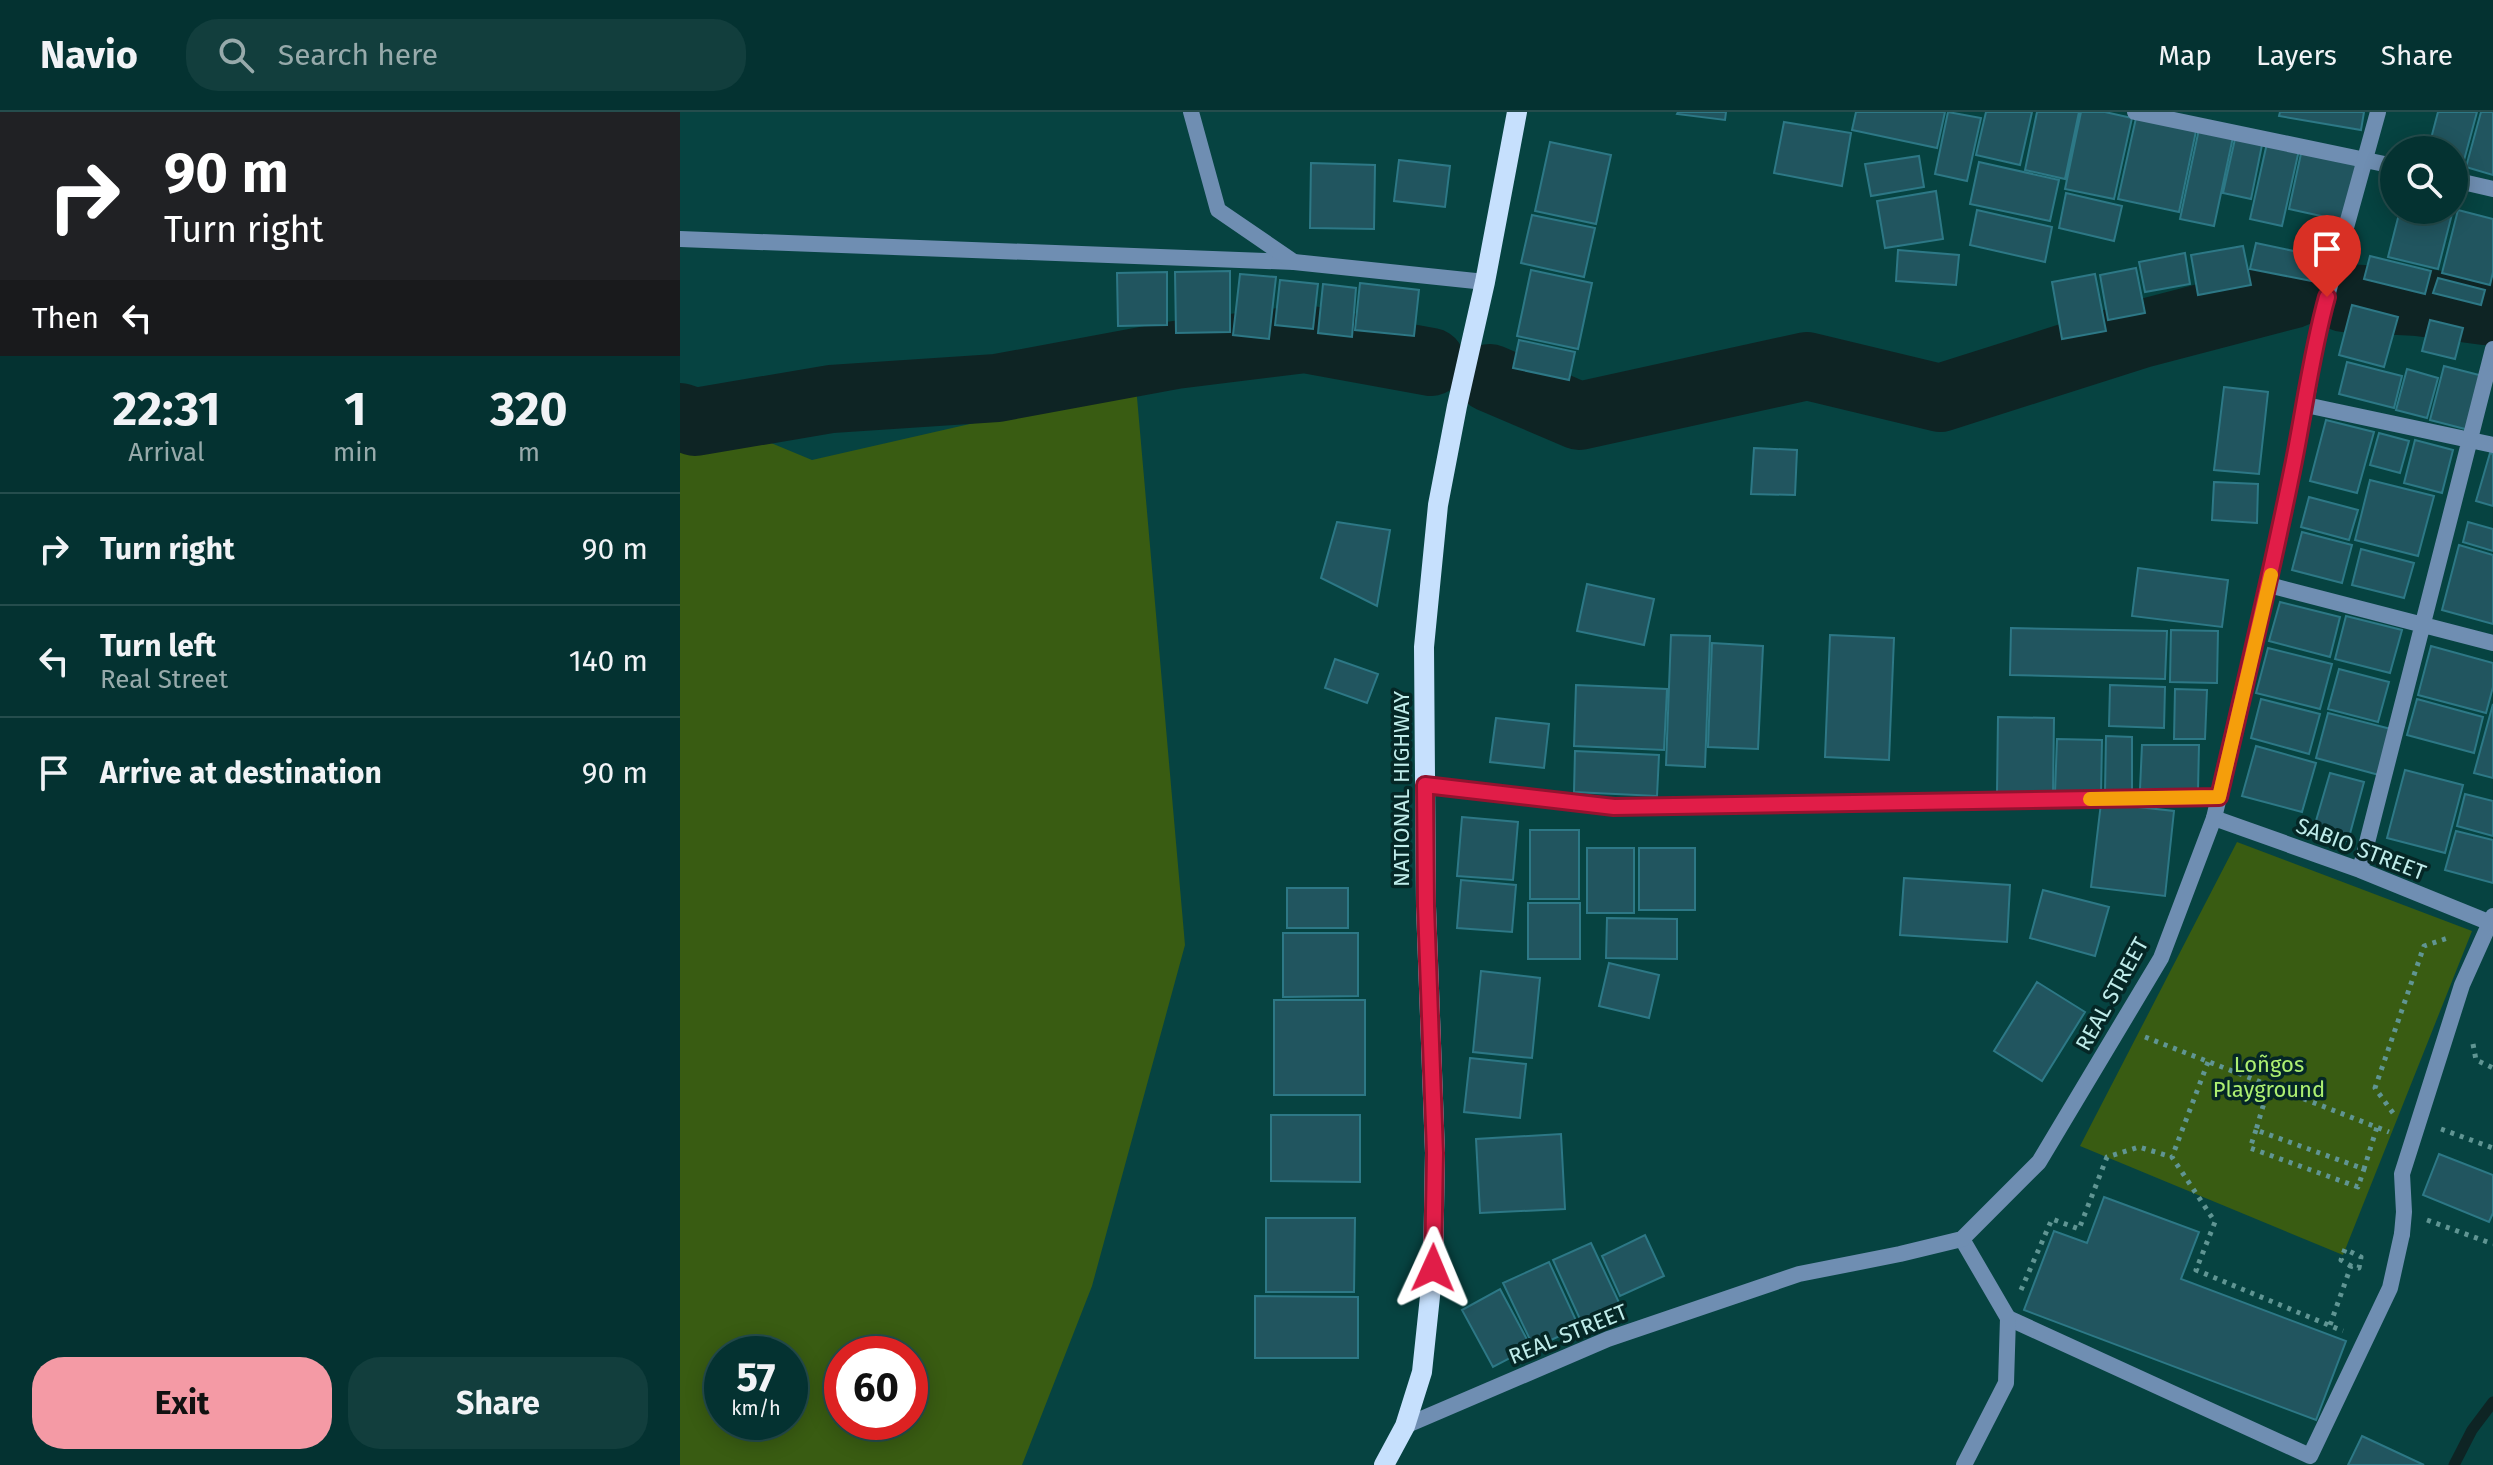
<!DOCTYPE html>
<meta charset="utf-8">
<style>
:root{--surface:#043231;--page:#123e3d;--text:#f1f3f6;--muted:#97aaab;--line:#254d4d;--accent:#f49aa5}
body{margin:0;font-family:"Fira Sans",sans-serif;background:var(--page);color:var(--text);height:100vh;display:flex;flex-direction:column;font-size:30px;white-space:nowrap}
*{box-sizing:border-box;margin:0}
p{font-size:26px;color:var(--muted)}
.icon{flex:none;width:44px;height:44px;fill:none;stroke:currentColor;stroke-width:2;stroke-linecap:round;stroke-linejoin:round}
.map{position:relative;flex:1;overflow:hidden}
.side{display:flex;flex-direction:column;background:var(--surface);width:680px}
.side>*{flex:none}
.hud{background:#202124;color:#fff;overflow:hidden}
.fabs{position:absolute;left:1700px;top:24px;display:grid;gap:16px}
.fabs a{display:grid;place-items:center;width:88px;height:88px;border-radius:50%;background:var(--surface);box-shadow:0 4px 20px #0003,0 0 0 2px var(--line);font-size:40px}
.speed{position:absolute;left:24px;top:1224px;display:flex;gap:16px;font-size:40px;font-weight:700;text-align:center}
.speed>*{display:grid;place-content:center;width:104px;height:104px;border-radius:50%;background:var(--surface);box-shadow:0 4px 20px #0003,0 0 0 2px var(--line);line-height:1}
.speed small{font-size:20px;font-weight:400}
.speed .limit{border:12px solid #d22;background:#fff;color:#111}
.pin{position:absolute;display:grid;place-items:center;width:68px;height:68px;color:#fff;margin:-82px -34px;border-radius:50% 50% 50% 0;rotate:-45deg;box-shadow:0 0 8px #0007}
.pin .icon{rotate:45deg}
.me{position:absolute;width:88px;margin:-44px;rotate:1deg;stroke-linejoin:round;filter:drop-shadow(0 0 6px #0008)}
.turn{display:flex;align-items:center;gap:28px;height:168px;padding:0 32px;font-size:36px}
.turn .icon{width:104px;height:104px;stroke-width:2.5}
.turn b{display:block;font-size:56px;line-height:68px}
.then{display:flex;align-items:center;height:76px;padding:0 32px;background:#0003;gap:16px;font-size:30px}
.eta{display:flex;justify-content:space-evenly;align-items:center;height:136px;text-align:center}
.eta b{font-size:48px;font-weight:700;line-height:56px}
.primary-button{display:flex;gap:16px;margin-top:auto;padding:16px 32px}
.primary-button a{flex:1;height:92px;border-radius:32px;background:var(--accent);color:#111;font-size:32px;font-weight:700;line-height:92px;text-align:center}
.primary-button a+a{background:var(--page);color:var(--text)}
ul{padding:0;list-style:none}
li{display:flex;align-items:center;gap:24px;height:112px;padding:0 32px;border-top:2px solid var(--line)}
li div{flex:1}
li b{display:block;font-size:30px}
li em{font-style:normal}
header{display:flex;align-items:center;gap:48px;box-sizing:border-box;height:112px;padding:0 40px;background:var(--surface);border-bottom:2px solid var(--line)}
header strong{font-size:38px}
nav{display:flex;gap:44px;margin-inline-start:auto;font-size:28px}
.search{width:560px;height:72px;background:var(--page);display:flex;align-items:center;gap:20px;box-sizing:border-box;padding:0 28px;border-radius:32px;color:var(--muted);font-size:30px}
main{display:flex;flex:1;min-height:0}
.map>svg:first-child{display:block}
.green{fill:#395c12;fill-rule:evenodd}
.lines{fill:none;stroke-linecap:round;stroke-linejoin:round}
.stream{stroke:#0e2424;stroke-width:11}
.river{stroke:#0e2424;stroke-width:68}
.building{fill:#21555f;stroke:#2d7886;stroke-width:2}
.path{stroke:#609593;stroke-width:5;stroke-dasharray:4 6;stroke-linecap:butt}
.service{stroke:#6f8eb2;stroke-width:16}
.minor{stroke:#6f8eb2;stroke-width:16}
.tertiary{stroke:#6f8eb2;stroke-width:16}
.primary{stroke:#c6e0fd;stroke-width:20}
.route-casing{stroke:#92132f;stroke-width:20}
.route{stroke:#e11d48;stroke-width:14}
.slow{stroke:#f59e0b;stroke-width:14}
.labels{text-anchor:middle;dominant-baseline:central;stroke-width:7;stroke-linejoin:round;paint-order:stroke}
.street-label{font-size:22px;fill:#bfecea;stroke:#052726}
.park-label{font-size:22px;fill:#acef71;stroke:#052726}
</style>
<header>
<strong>Navio</strong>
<div class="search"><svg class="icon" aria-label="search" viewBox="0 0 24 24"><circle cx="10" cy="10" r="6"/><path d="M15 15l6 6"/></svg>Search here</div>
<nav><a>Map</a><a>Layers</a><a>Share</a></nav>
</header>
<main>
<section class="side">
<div class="hud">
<div class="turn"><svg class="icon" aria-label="right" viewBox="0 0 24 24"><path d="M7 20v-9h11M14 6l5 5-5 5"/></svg><div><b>90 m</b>Turn right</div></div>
<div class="then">Then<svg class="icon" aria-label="left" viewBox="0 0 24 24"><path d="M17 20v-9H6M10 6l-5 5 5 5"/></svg></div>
</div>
<div class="eta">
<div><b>22:31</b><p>Arrival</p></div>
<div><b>1</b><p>min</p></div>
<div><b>320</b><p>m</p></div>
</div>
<ul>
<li><svg class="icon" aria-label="right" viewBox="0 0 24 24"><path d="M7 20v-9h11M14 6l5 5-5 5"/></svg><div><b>Turn right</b></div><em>90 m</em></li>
<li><svg class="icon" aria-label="left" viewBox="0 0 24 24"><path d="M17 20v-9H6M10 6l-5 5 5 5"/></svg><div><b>Turn left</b><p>Real Street</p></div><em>140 m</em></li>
<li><svg class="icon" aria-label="arrive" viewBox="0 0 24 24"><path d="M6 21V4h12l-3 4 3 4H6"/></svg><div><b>Arrive at destination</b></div><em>90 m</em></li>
</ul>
<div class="primary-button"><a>Exit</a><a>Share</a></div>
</section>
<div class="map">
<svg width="1813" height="1353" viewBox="0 0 1813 1353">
<rect width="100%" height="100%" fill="#064341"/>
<path class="green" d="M456,274L505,833L412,1174L342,1353H0V293L132,348ZM42,1242H110V1310H42ZM162,1242H230V1310H162Z
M1557,730L1792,819L1663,1143L1400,1034Z"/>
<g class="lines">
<path class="stream" d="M1774,1353L1792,1318L1813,1290"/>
<path class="river" d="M1664,186L1738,190L1805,199
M810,266L899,304L1127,254L1260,286L1461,222L1614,182
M0,305L15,310L151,287L317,276L495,243L625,227L751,250"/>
</g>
<path class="building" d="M998,0H1046L1045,8L997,2Z
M1176,0H1265L1257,36L1172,18Z
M1268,0L1301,6L1287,69L1255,62Z
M1306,0H1352L1340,53L1296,43Z
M1357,0H1399L1385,67L1345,58Z
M1401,0H1425L1452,6L1434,87L1385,77Z
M1600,0H1684L1681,18L1599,4Z
M1758,0H1797L1783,52L1774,49V38H1748Z
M1801,0H1813V63L1786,55Z
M1456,6L1516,19L1499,100L1438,87Z
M1104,10L1171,21L1162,74L1094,61Z
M1519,17L1553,25L1534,114L1500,107Z
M1555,27L1582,33L1571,87L1543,81Z
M870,30L931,43L916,112L855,99Z
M1587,31L1619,38L1602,114L1570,107Z
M1622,37L1678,48L1664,109L1609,97Z
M1239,44L1244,75L1191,84L1185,52Z
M719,48L770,54L765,95L714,89Z
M1299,50L1379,68L1370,109L1290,92Z
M631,51L695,53L694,117L630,116Z
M1256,79L1263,127L1205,136L1197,89Z
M1386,81L1442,94L1434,129L1379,116Z
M1297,98L1372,115L1365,150L1290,133Z
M1720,98H1773L1758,157L1708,145Z
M1778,98L1813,107V160L1810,173L1762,161Z
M852,103L915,116L904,165L841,151Z
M1576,131L1642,145L1637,170L1570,157Z
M1563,134L1571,173L1518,183L1511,143Z
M1218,138L1279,143L1276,173L1216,169Z
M1505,141L1510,172L1465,180L1459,150Z
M1690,144L1751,159L1745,182L1684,167Z
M1456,156L1465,201L1428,208L1420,163Z
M851,158L912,171L898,237L837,224Z
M550,159V220L496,221L495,160Z
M487,160V213L438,214L437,161Z
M560,162L596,165L589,227L553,223Z
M1415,162L1426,219L1382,227L1372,170Z
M1758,166L1805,178L1801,193L1753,181Z
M600,168L638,172L633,217L595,213Z
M680,171L739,178L734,224L675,218Z
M643,172L676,176L672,225L638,221Z
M1672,193L1718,205L1704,255L1659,243Z
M1750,208L1783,216L1775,247L1742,239Z
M839,228L895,240L889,268L833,256Z
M1667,250L1722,264L1714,296L1659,282Z
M1764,254L1803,264L1789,318L1750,308Z
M1727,257L1758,266L1747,306L1716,298Z
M1544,275L1588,280L1579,362L1534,358Z
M1646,308L1694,320L1677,381L1630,369Z
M1699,321L1729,329L1720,361L1690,353Z
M1735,328L1773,338L1762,381L1724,371Z
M1074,336L1117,338L1115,383L1071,382Z
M1810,341L1813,342V394L1796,389Z
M1690,368L1754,384L1738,444L1675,428Z
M1534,370L1578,372L1577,411L1532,408Z
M1629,385L1678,398L1669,428L1621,415Z
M657,410L710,418L697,494L641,466Z
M1788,410L1813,417V439L1783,430Z
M1622,420L1672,433L1662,471L1612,458Z
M1779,433L1813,443V512L1762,498Z
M1681,437L1734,451L1724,486L1672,473Z
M1458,456L1548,468L1542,515L1452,504Z
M907,472L974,487L964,533L897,519Z
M1600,490L1660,505L1650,545L1589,529Z
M1666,504L1722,518L1710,561L1655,547Z
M1331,516L1487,519L1485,567L1330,563Z
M1491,518L1538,519L1537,571L1490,570Z
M991,523L1030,524L1025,655L986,653Z
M1150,523L1214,526L1209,648L1145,645Z
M1032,531L1083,534L1078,637L1028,635Z
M1751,534L1813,551V575L1806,601L1738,583Z
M1588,536L1652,552L1640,597L1576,581Z
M655,547L698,562L687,591L645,576Z
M1659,557L1709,570L1698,610L1648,597Z
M896,573L987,577L984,638L894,634Z
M1430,573L1485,575L1484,616L1429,614Z
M1495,577L1527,578L1525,627H1494Z
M1581,587L1640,602L1629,642L1571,626Z
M1737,587L1803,605L1794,641L1727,623Z
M1813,592V666L1794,661Z
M1648,601L1711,617L1699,663L1636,646Z
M1318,605L1374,606L1373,682L1317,681Z
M816,606L869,612L864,656L810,650Z
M1426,624L1452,625V680H1425Z
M1377,627L1422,628L1421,682L1375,681Z
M1462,633H1519L1518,678L1460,677Z
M1576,634L1636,651L1622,700L1562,684Z
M895,639L979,643L977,684L894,680Z
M1725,658L1783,673L1765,741L1707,726Z
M1650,661L1684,670L1668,729L1633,719Z
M1785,682L1813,689V724L1777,714Z
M1421,691L1494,699L1485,784L1411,775Z
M782,705L838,710L833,768L777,764Z
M850,718H899V787H850Z
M1776,719L1813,728V771L1765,758Z
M907,736H954V801H907Z
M959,736H1015V798H959Z
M1224,766L1330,773L1327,830L1220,823Z
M781,768L836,773L832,820L777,816Z
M607,776H668V816H607Z
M1363,778L1429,795L1415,844L1350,826Z
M848,791H900V847H848Z
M927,806L997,807V847L926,846Z
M603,821H678V884L603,885Z
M929,851L979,863L969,906L919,894Z
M801,859L860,866L852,946L793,940Z
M1357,870L1405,900L1362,969L1314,939Z
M594,888H685V983H594Z
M790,946L846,952L840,1006L784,1000Z
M591,1003H680V1070L591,1069Z
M881,1022L885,1097L800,1101L796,1027Z
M1759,1042L1813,1063V1101L1809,1110L1743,1083Z
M1424,1085L1519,1120L1501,1167L1666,1229L1636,1308L1344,1198L1374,1119L1407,1131Z
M586,1106H675L674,1180H586Z
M965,1123L984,1164L940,1184L922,1144Z
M911,1131L943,1199L904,1216L873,1148Z
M869,1150L899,1215L854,1236L823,1171Z
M820,1177L851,1235L813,1255L782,1198Z
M575,1184L678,1185V1246H575Z
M1682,1324L1744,1353H1668Z"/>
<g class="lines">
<path class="path" d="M1465,925L1709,1020
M1793,932L1796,948L1813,956
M1528,950L1492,1045L1535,1110L1516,1158L1663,1219
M1589,974L1576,1018L1684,1057L1697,1015
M1713,1001L1695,976L1744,834L1771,825
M1761,1017L1813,1036
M1576,1018L1570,1036L1678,1075L1684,1057
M1747,1108L1813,1132
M1341,1178L1372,1107L1399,1117L1427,1045L1459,1035L1492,1045
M1650,1213L1671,1154L1679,1156L1681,1145L1665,1137L1661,1148L1671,1154"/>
<path class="service" d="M1328,1206L1630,1344L1710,1176L1722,1122"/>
<path class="minor" d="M1455,0L1714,54
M1774,68L1813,77
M0,127L614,150
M1626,293L1813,333
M1589,473L1813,531
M745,673L934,695L1539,685
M1534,706L1680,758L1813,812
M1680,758L1813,237
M1722,1122L1724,1100L1722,1062L1782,873L1813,804
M1282,1127L1328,1206L1326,1271L1284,1353"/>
<path class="tertiary" d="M511,0L538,98L614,150L805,170
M725,1314L928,1227L1119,1162L1220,1142L1282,1127L1359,1050L1481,846L1534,706L1589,473L1626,293L1639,213L1698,0"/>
<path class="primary" d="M704,1353L725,1314L742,1260L753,1156L755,1041L746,794L744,535L758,393L777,294L805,170L837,0"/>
</g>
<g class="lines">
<defs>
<path id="route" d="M753,1156L755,1041L746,794L745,673L934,695L1539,685C1564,577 1590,468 1612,359C1624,301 1631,242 1647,185"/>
</defs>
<use href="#route" class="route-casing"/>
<use href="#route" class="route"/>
<path class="slow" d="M1410,687L1539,685L1591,463"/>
</g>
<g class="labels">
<g class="street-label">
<text transform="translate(721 677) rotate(-90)">NATIONAL HIGHWAY</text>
<text transform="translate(1681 737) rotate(21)">SABIO STREET</text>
<text transform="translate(1432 882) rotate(-61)">REAL STREET</text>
<text transform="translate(888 1222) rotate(-22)">REAL STREET</text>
</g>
<g class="park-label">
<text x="1589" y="952">Loñgos<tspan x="1589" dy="25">Playground</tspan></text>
</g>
</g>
</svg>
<div class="fabs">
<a><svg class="icon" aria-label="search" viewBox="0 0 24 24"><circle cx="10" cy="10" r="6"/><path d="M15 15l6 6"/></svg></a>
</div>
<div class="speed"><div>57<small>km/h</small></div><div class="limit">60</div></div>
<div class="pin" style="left:1647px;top:185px;background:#d93025"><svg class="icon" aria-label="arrive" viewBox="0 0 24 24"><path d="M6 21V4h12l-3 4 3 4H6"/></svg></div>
<svg class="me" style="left:753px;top:1156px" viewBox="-20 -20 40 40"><path d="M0-17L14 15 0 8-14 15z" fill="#e11d48" stroke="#fff" stroke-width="4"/></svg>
</div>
</main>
